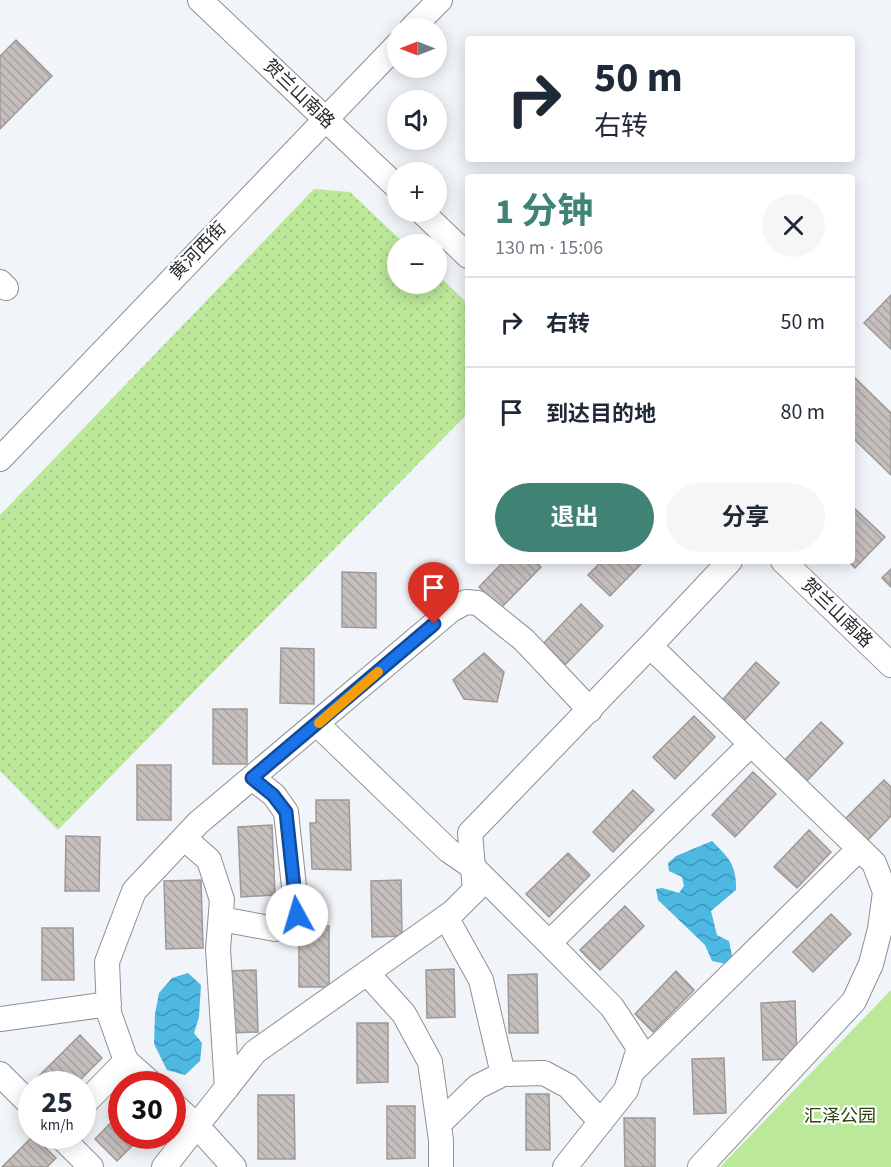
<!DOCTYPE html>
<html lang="zh">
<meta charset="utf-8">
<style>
:root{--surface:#fff;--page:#f6f6f7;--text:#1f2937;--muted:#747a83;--line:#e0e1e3;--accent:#408274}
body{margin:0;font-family:"Source Sans 3","Noto Sans SC",sans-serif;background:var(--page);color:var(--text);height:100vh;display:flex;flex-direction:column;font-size:22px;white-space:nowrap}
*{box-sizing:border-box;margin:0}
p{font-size:20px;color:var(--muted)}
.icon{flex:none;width:33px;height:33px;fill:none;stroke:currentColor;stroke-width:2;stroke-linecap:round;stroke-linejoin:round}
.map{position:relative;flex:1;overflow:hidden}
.sheet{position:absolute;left:465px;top:174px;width:390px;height:390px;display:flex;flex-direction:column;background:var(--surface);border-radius:6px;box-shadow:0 3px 15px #0003}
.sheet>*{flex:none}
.top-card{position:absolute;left:465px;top:36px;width:390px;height:126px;border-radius:6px;box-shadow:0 3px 15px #0003;background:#fff;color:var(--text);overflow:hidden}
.needle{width:39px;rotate:270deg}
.buttons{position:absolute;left:387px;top:18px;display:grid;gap:12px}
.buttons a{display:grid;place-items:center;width:60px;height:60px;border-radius:50%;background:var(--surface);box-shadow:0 3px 15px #0003;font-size:30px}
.speed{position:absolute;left:18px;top:1071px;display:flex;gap:12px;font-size:30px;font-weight:700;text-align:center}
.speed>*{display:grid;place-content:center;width:78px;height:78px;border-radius:50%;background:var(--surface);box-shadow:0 3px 15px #0003;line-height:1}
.speed small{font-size:15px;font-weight:400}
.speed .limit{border:9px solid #d22;background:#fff;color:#111}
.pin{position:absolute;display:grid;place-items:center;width:51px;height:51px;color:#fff;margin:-62px -26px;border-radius:50% 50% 50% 0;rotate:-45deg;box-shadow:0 0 6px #0007}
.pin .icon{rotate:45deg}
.me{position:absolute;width:66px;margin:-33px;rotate:354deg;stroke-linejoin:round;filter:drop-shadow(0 0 4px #0008)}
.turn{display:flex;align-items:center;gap:21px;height:126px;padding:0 30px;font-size:27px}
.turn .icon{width:78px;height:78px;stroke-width:2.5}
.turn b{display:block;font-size:42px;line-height:51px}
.round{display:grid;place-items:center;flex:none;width:63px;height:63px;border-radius:32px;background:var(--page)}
.summary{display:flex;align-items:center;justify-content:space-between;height:102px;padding:0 30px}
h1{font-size:36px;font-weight:700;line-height:45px;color:var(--accent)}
.action{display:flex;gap:12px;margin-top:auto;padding:12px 30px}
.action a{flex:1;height:69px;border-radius:36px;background:var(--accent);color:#fff;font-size:24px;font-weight:700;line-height:69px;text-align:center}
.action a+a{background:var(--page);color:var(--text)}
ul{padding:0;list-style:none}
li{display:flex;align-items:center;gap:18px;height:90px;padding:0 30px;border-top:2px solid var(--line)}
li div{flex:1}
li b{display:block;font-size:22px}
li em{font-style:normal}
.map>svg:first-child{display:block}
.grass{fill:url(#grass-dots)}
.park{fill:#bce899}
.water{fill:url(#water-waves)}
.building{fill:url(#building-back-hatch);stroke:#9e9996;stroke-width:1.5}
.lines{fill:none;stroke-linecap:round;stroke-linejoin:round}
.minor-casing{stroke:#8d9094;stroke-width:26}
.minor{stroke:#fff;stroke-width:24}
.route-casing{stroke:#114b97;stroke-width:15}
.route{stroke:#1a73e8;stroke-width:10}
.slow{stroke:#f59e0b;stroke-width:10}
.labels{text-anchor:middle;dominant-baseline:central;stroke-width:4.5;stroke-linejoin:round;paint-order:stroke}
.street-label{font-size:18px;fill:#252628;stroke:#fff}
.park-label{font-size:18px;fill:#29440c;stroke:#fff}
</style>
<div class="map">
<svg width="891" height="1167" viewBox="0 0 891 1167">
<defs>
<pattern id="grass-dots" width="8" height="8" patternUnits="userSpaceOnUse" patternTransform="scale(1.5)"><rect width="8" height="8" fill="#bce899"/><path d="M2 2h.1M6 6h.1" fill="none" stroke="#a1c784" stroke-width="1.8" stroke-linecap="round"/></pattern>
<pattern id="water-waves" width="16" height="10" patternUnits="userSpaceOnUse" patternTransform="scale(1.5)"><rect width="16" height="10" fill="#4db9e3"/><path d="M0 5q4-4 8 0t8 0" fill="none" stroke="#4096b8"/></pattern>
<pattern id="building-back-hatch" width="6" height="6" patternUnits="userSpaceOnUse" patternTransform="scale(1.5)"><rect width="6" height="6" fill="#c4bebc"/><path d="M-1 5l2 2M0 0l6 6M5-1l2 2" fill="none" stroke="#a8a3a2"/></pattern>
</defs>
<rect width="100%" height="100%" fill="#f1f4f8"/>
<path class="grass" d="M314,189L350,192L405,244H398V284H436L437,274L468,304V413L58,830L0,771V515Z"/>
<path class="park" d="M891,990V1167H720Z"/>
<path class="water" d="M712,841C728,857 737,865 736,890L711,911L717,935L729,941L733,961L726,964L712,961L705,945L658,900L656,889L662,888L679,893L684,886L682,877L669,871L668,863L676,856Z
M188,973L201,985L199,1017L194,1033L202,1043L200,1061L185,1075L167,1070L154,1044L155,1014L159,993L172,978Z"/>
<path class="building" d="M16,40L52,76L0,129V56Z
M891,295V349L864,323Z
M852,375L891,413V475L852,437Z
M852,506L885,537L855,568L848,561H852Z
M504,561H535L541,567L501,608L479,587Z
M602,561H644L610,596L588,575Z
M891,569V587L882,578Z
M342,572L376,573V628L342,627Z
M581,604L603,626L563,667L541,646Z
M281,648L314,649V704L280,703Z
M484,653L504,672L497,702L464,699L453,680Z
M756,662L779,683L740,725L718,705Z
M213,709H247V764H213Z
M694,716L715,737L675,779L653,757Z
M821,722L843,743L803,785L781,764Z
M137,765H171V820H137Z
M753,772L776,794L735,837L712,815Z
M884,780L891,787V816L865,843L843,821Z
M633,790L654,810L613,852L593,832Z
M316,800H349L351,870L312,869L310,823H316Z
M272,825L275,895L241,897L238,827Z
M809,830L831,852L797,888L774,867Z
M66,836L100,837L99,891H65Z
M568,853L590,875L549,917L526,894Z
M201,880L203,948L166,949L164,881Z
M401,880L402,936L372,937L371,881Z
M625,906L644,926L600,970L580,950Z
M831,914L851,934L813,972L793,952Z
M299,926H329V987H299Z
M42,928H73L74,980H42Z
M454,969L455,1017L427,1018L426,970Z
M256,970L258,1032L229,1033L227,971Z
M676,971L694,990L653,1032L635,1014Z
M537,974L538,1033H509L508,975Z
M795,1001L797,1059L763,1060L761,1003Z
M357,1023H388V1082L357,1083Z
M80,1035L102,1058L76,1084H46L38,1077Z
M724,1058L726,1113L694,1114L692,1059Z
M526,1094H549L550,1150H526Z
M258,1095H294L295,1159H258Z
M387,1106H415V1158L387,1159Z
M122,1111V1136H142L117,1161L95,1139Z
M624,1118H655V1167H625Z
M33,1136L56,1158L47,1167H2Z"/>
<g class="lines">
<defs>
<path id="minor" d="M200,0L398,188
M412,28L440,0
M422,212L468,256
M0,282L6,288
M0,459L398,44
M783,561L891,665
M650,646L874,863L885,892L880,929L871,964L854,1001L700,1167
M317,724L448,850L474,868L549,943L612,1007L639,1048L626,1090L565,1167
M184,838L209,860L222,900L218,949L227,1088
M446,917L481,980L503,1074
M221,919L275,929L297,915L286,812L274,795L252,778
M549,943L751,744
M367,973L404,1014L430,1062L441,1140V1167
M0,1019L109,1004
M633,1071L859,849
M0,1074L32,1106
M152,1084L126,1061L109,1013L107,962L134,891L198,823L451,610L466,602L478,603L524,640L590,710
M172,1103L197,1126L234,1167
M82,1106L126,1061
M439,1124L477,1087L503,1074L544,1073L568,1086L601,1122
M60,1136L91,1167
M164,1167L255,1052L453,912L475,890L470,833L650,646L730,561"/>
</defs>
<use href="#minor" class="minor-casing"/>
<use href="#minor" class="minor"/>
</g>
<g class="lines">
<defs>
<path id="route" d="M297,915L286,812L273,795L252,778L434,624"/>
</defs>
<use href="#route" class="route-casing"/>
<use href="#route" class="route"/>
<path class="slow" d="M319,723L378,672"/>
</g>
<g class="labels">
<g class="street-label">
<text transform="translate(299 94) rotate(44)">贺兰山南路</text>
<text transform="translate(198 251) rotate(-46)">黄河西街</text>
<text transform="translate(837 613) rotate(44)">贺兰山南路</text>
</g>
<g class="park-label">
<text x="840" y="1116">汇泽公园</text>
</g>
</g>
</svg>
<div class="buttons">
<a><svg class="needle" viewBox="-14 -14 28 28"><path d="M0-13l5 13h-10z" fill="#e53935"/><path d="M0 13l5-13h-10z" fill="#747a83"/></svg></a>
<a><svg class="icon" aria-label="sound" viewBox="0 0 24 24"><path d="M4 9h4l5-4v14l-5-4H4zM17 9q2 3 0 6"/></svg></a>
<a>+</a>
<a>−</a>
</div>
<div class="speed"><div>25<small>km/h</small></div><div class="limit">30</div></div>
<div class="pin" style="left:434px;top:624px;background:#d93025"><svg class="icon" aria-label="arrive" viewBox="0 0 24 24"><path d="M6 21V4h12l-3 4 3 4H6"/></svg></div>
<svg class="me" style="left:297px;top:915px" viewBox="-20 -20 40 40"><circle r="19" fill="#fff"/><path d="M0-13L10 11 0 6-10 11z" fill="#1a73e8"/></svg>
<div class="top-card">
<div class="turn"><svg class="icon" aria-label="right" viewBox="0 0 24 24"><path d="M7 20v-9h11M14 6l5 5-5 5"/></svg><div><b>50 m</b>右转</div></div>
</div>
<section class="sheet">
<div class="summary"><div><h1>1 分钟</h1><p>130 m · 15:06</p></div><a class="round"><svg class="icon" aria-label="close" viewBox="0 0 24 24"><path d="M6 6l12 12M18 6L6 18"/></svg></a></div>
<ul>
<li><svg class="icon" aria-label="right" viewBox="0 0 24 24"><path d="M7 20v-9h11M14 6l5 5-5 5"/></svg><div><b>右转</b></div><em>50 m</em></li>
<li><svg class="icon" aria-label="arrive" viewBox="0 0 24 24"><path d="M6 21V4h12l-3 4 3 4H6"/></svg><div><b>到达目的地</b></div><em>80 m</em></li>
</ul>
<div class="action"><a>退出</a><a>分享</a></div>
</section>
</div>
